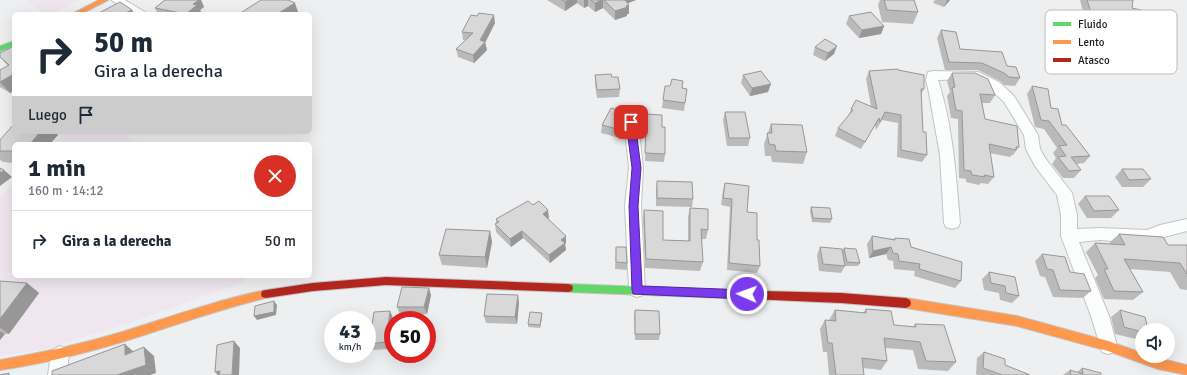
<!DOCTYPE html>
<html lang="es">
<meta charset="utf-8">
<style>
:root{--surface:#fff;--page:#f2f2f3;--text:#1f2937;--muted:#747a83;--line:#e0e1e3}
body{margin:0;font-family:Signika,sans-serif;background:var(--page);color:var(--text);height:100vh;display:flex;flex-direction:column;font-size:15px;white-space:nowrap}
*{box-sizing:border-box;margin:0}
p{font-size:13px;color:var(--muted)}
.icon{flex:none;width:22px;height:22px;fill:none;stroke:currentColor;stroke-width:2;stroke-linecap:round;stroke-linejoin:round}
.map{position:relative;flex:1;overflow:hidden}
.details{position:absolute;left:12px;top:142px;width:300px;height:136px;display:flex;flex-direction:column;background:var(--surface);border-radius:6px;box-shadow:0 4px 16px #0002}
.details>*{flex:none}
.guide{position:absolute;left:12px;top:12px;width:300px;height:122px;border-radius:6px;box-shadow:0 4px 16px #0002;background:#fff;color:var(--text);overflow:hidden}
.fabs{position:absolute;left:1135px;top:323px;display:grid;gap:8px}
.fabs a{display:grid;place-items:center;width:40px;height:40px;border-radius:50%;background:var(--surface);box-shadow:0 4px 16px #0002;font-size:20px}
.speed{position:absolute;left:324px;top:311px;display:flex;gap:8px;font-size:20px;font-weight:700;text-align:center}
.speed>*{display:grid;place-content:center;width:52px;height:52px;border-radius:50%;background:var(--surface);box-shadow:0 4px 16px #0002;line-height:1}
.speed small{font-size:10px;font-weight:400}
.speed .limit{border:6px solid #d22;background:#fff;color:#111}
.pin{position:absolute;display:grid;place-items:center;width:34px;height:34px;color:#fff;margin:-17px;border-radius:8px;box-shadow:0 2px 6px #0006}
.me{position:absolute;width:44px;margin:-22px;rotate:272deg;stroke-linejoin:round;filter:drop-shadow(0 0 3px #0008)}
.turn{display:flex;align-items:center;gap:14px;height:84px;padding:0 16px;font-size:18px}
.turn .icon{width:52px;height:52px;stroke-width:2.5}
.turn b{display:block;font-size:28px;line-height:34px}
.then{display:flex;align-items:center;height:38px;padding:0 16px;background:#0003;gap:8px;font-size:15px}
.round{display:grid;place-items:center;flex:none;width:42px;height:42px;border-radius:21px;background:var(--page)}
.overview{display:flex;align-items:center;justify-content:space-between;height:68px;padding:0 16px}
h1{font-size:24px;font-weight:800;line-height:30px}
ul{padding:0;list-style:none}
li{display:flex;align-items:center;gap:12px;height:60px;padding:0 16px;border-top:1px solid var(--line)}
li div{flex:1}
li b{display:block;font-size:15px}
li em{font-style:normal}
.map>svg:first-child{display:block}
.commercial{fill:#efe6f0}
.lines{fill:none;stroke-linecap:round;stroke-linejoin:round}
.street-casing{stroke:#c3c4c5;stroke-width:2}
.fast-casing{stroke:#c3c4c5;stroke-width:2}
.slow-casing{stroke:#c3c4c5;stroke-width:2}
.jam-casing{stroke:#c3c4c5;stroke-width:2}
.street{fill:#fcfdfd;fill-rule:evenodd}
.fast{fill:#63d668;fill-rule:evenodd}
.slow{fill:#ff974d;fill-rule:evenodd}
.jam{fill:#b3261e;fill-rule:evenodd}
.wall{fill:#bbbaba}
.shaded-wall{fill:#989797}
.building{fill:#d9d8d8;stroke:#989797}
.route{fill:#7c3aed;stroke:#51269a}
.key{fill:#fff;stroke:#bcbcbc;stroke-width:1}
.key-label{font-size:11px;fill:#202021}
</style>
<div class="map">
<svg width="1187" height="375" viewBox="0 0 1187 375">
<rect width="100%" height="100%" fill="#eeeff0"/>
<path class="commercial" d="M27,0H81L51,14H44Z
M65,132H125L131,140L149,144H55Z
M14,185V276H245L243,282L129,323L42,350L0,356V197Z"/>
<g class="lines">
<defs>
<path id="street" d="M111,0H125L148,14H134Z
M933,71L978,72L999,82L1014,96L1038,135L1040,149L1045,158L1072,193L1077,215V229L1100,228L1147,230L1160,225L1187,219V231L1164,237L1149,244L1100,240L1079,242L1109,316L1117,346L1114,352L1108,354L1102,352L1091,316L1061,236V215L1057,195L1035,166L1026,149L1024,135L1004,102L989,88L971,79L938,80C953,126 956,175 960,223L958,227L952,229L946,227L944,223L940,155L929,93L926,80L928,72Z
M631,117L636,119L638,122L643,168L641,206L645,290L643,295L637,297L631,295L629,290L625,206L629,168L624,122L626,119Z
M60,346L66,349L69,355L66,375H48L51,355L54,349Z"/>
<path id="fast" d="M14,41V46L0,51V46Z
M568,284L725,290L729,291L730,294L729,297L725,298L568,292L564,291L563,288L564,285Z"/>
<path id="slow" d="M99,0H108L81,14H72Z
M266,290L270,291L271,294L270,297L266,298C217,310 170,327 122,342C82,354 41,364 0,370V360C41,353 82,344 122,332C170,317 217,300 266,290Z
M906,298L1017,316L1108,341L1142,353V356H1150L1187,365V375L1158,369L1108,351L1017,326L906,308L902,306L901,303L902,300Z"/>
<path id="jam" d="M386,277L568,284L572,285L573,288L572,291L568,292L386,285L313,291L266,298L262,297L261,294L262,291L266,290L313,283Z
M725,290L841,293L906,298L910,300L911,303L910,306L906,308L841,303L725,298L721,297L720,294L721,291Z"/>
</defs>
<use href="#street" class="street-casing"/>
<use href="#fast" class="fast-casing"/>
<use href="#slow" class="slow-casing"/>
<use href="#jam" class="jam-casing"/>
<use href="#street" class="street"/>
<use href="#fast" class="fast"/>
<use href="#slow" class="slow"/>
<use href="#jam" class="jam"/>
</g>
<path class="wall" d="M165,0H201L204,7L200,10L202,13L200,14H158L155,8Z
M547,0H636L628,3L629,5V14H627V16L615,20L603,8L595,12L588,6L584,8L577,3L565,11Z
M880,0H914L918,12L913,24L882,22L878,5Z
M935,0H950L944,7L933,3Z
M1080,0H1133L1132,8L1141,21L1135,29L1117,24L1113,30L1086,23Z
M849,16L884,26L881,34L859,38L846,24Z
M1056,22L1081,43L1075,51L1047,43L1051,30Z
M495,23L485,42L487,50L474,63L458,57L456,49L466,40H463L462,32Z
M941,30L960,49L1020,78L1015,86L1004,85L1000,81L978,70H945L937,38Z
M14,46V91L10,93L0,87V70L8,66L0,57V53Z
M815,47L834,54L825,61L813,55Z
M898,70L924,89L921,94L923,132L927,155L922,162L897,157L898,123L882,120L876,130L875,125L861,149L835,136L838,128L848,117L851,109L871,106L866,79L869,71Z
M952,73L995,95L990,103H982L985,119L1019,147L1013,155H1012L1010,157L990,153L994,177L988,184L981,183L979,185L966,182V179L959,178L958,119L951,118L947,96L950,92L947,81Z
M595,75L612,77L620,89L619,97L597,98L595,83Z
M743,75L768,92L750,96L741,83Z
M1032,86L1051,108L1062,125L1090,156L1084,163L1076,164L1081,170L1074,178H1063L1052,164L1056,158L1053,153L1057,148L1044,129L1035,127L1027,94Z
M682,88L687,89L684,111L662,108L663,100Z
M725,112L750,138L748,146H727L723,120Z
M645,114L662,127L665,154L664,162L645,161L646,136H644Z
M624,120L623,125L616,137L601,133L602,125Z
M771,124L807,152L803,164L772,162L771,156H765L764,144Z
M14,132H55L58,135L14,144V163L3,162L0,160V140Z
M1122,169L1151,179L1143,187H1122L1115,177Z
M657,181L693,199L692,207L656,206V189Z
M725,183L747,212L757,240L760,266L757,273L727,270L730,207L721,205L723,190Z
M1085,196L1119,210L1111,218H1087L1078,204Z
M533,205L549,218H548L566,243L565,244L566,250L550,263L523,238L511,247L496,232L495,224L496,223V219Z
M811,207L832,219L830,223L812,222L810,211Z
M690,208L708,230L706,239H701L703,262L700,271L645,268L643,219L644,210L663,240L688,241V217Z
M490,231L492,242L487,268L442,265L439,255Z
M1119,234L1168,245H1187V290L1180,289L1170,272L1130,269L1143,292L1133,300L1104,299L1095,278L1098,275L1086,252L1095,243L1110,244V242Z
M872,236L894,239L895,238L911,247L961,281L955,288L914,276L915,271L894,269L893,261L888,260L886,254L869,258L867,244Z
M616,247L627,263V270L615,269Z
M820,247L842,251L844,248L860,263L858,266H845L841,273L819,271L817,255Z
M1042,254L1070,272L1091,291L1083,298L1053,297L1045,277L1040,276L1035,261Z
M989,272L1019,296L1012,303L1000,300L999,293L984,290L982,279Z
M0,281L27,283L39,293L9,334H5L0,340Z
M431,295L427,314H400L397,307Z
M519,302L517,324L486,323L484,316Z
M866,309L894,325L913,327L915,324L956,362L948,371L918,369L913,350L885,348L887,361L881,370L863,368L864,375H829L827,352H823L820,329L825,320L829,321V320L835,310L863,313Z
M635,310L660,334L659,340H635L634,317Z
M1120,310L1142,330V339L1140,340L1115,334L1111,317Z
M542,313V317L540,328L528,327V324Z
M393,318L389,349L373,350L369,344Z
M984,352L1005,365L1030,375H978L976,374L977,358Z
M1082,368L1101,375H1063L1070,370L1077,372Z"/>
<path class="shaded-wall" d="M199,0H201L204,7L200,10L202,13L200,14H186L193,4Z
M568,0H577V3L565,11V2Z
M584,0H588V6L584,8Z
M601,0H603V8L595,12V3Z
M621,0H636L621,6Z
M947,0H950L944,7Z
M295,3L298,12L296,14H277Z
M629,5V14H627V16L615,20V11Z
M132,10L135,14H123Z
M494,15L495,23L485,43V42L487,50L474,63L473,55Z
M884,26L881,34L859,38L862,30Z
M837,46L834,54L825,61L828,53Z
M14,74V91L10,93L0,82Z
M771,84L768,92L750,96L752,88Z
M624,112L623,125L616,137L617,129Z
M40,132H55L58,135L50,144H30Z
M4,170L12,177L0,186V173Z
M548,210L549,218L544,221L543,214Z
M490,231L492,242L487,268L485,257Z
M522,231L523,238L511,247L510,239Z
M566,236V243L565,244L566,250L550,263L549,255L561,240Z
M891,247L886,254L869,258L873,251Z
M27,283L39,293L9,334L0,328V319Z
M429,288L431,295L427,314L424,307Z
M518,295L519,302L517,324L515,317Z
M274,301L277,305L276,315L257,320L254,316Z
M390,311L393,318L389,349L386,342Z
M542,313V317L540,328V325Z
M0,331L5,334L0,340Z
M234,341L240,348L239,375H232Z
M125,344L135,353L125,355Z
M144,347L154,356L156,373L150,375H117Z
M220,371L224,375H218L215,372Z"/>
<path class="building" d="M165,0H199L193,4L197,5L186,14L155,8Z
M261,0H288L295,3L277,14H239Z
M562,0H568L565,2Z
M591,0H601L595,3Z
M604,0H625L629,5L626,6L628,7L615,11Z
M884,0H914L918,12L887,10Z
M1087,0H1133L1132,8L1141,10V21L1117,15L1119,22L1092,15Z
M120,2L132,10L123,14H97Z
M871,12L884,26L862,30L849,16Z
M479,13L494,15L480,40L485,42L473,55L456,49L473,33L462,32L471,15L477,16Z
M941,30L956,32L960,49L1002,52L1007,66L1016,67L1020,78L1009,77L1004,73L982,63L949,62Z
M825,39L837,46L828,53L815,47Z
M14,46V74L0,82V70L9,65L0,57V53Z
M898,69V70L924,75V89H921L923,132H926L927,155L901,150V115L885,112L880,122L879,118L865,142L838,128L853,110L851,109L856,100L877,109L869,71Z
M761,71L771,84L752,88L743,75Z
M952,73H975L988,79L995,95L980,94L985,119L1017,126L1019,147H1016V150L989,144L994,177L984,175L985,177L972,175L971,171L964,170L962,111L956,110L952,88L955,87Z
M611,74L612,77H618L620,89L597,90L595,75Z
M672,79L683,81L682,88L687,89L685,103L663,100L665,86H670Z
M1032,86L1048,89L1051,108L1058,109L1062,125H1066L1090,156L1071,157L1081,170L1069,171L1058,157L1066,156L1059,146L1067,145L1049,121L1041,120Z
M611,108L624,112L623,117L617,129L602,125Z
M725,112H745L750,138H729Z
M645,114L662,115V127H665V154L645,153L646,128H644Z
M14,124V132H40L30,144H14V151H0V140Z
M771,124L802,125L807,152L776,151L775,145L769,144L767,133H772Z
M0,168L4,170L0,173Z
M1122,169H1143L1151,179L1129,180Z
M657,181L692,182L693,199L657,198Z
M725,183L749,186L747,212L757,213V240H759L760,266L729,263L732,199L723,198Z
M1085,196H1109L1119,210L1094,211Z
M528,201L533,205L539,201L548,210L543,214L566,236L561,240L565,243L549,255L522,231L510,239L495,224L499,222L496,219Z
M811,207L830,208L832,219L813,218Z
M690,208L708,209V230L701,229L703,262L646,259L644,210L663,211V240L690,241Z
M446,229L490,231L485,257L439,255Z
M1119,234L1163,237L1168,245H1187V274L1180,263L1124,259L1143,292L1114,291L1104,269H1108L1095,243L1125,245Z
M872,236L895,240V238L909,239L911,247L962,262L961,281L919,269L920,264L899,261L898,254L893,253L891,247L873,251Z
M616,247H626L627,263L616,262Z
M820,247L842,249L845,266L823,264Z
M844,248L856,249L860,263L847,262Z
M1042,254L1065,257L1070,272L1084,274L1091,291L1060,290L1053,270L1047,269Z
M989,272L1015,277L1019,296L1006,293L1005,286L991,283Z
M0,281L27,283L0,319Z
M402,287L429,288L424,307H397Z
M487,294L518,295L515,317L484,316Z
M274,301V312L254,316L255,306Z
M866,309L891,311L894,325L916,327L915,324L944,325L956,362L926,361L920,342L884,338L887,361L862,358L864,375H836L832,343H828L825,320L836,321L835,310L866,313Z
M635,310L659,311L660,334H635Z
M1120,310L1145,317L1148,330H1142V332L1124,327Z
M390,311L386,342L369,344L374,312Z
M530,312L542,313L540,325L528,324Z
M234,341L232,375H219L220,371L215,372L217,345Z
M125,344V355L144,347L146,365L117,375H52V371Z
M984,352L1005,359V365L1030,375H1002L983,368Z
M1082,368L1101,373V375H1071L1070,370L1083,374Z
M9,373V375H0Z"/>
<path class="route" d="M628,120H634L635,122L641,168L638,206L642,286L747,290L751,291L752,294L751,298L747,299L633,294L632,290L629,206L632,168L626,122Z"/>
<rect x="1045" y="10" width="132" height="64" rx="6" class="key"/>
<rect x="1053" y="22" width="18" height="4" fill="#63d668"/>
<rect x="1053" y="40" width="18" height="4" fill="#ff974d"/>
<rect x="1053" y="58" width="18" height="4" fill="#b3261e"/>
<g class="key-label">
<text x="1078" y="28">Fluido</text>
<text x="1078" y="46">Lento</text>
<text x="1078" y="64">Atasco</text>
</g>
</svg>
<div class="fabs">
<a><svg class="icon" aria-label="sound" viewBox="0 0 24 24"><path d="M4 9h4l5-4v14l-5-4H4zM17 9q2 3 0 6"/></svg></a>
</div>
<div class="speed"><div>43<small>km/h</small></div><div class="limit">50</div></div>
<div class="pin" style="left:631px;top:122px;background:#d93025"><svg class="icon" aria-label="arrive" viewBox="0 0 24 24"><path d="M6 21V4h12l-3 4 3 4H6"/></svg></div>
<svg class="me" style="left:747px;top:294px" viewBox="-20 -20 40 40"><circle r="17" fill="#7c3aed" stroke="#fff" stroke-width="3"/><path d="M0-11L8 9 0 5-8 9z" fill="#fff"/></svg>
<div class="guide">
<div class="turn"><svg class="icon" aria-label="right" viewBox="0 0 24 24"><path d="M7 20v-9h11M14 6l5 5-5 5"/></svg><div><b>50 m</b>Gira a la derecha</div></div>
<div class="then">Luego<svg class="icon" aria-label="arrive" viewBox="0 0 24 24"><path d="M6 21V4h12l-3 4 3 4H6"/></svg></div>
</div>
<section class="details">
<div class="overview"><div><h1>1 min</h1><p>160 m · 14:12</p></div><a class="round" style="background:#d93025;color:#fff"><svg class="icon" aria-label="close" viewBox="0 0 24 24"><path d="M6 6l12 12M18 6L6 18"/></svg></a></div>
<ul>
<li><svg class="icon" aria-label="right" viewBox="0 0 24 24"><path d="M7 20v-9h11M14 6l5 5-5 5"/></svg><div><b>Gira a la derecha</b></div><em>50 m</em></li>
</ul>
</section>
</div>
